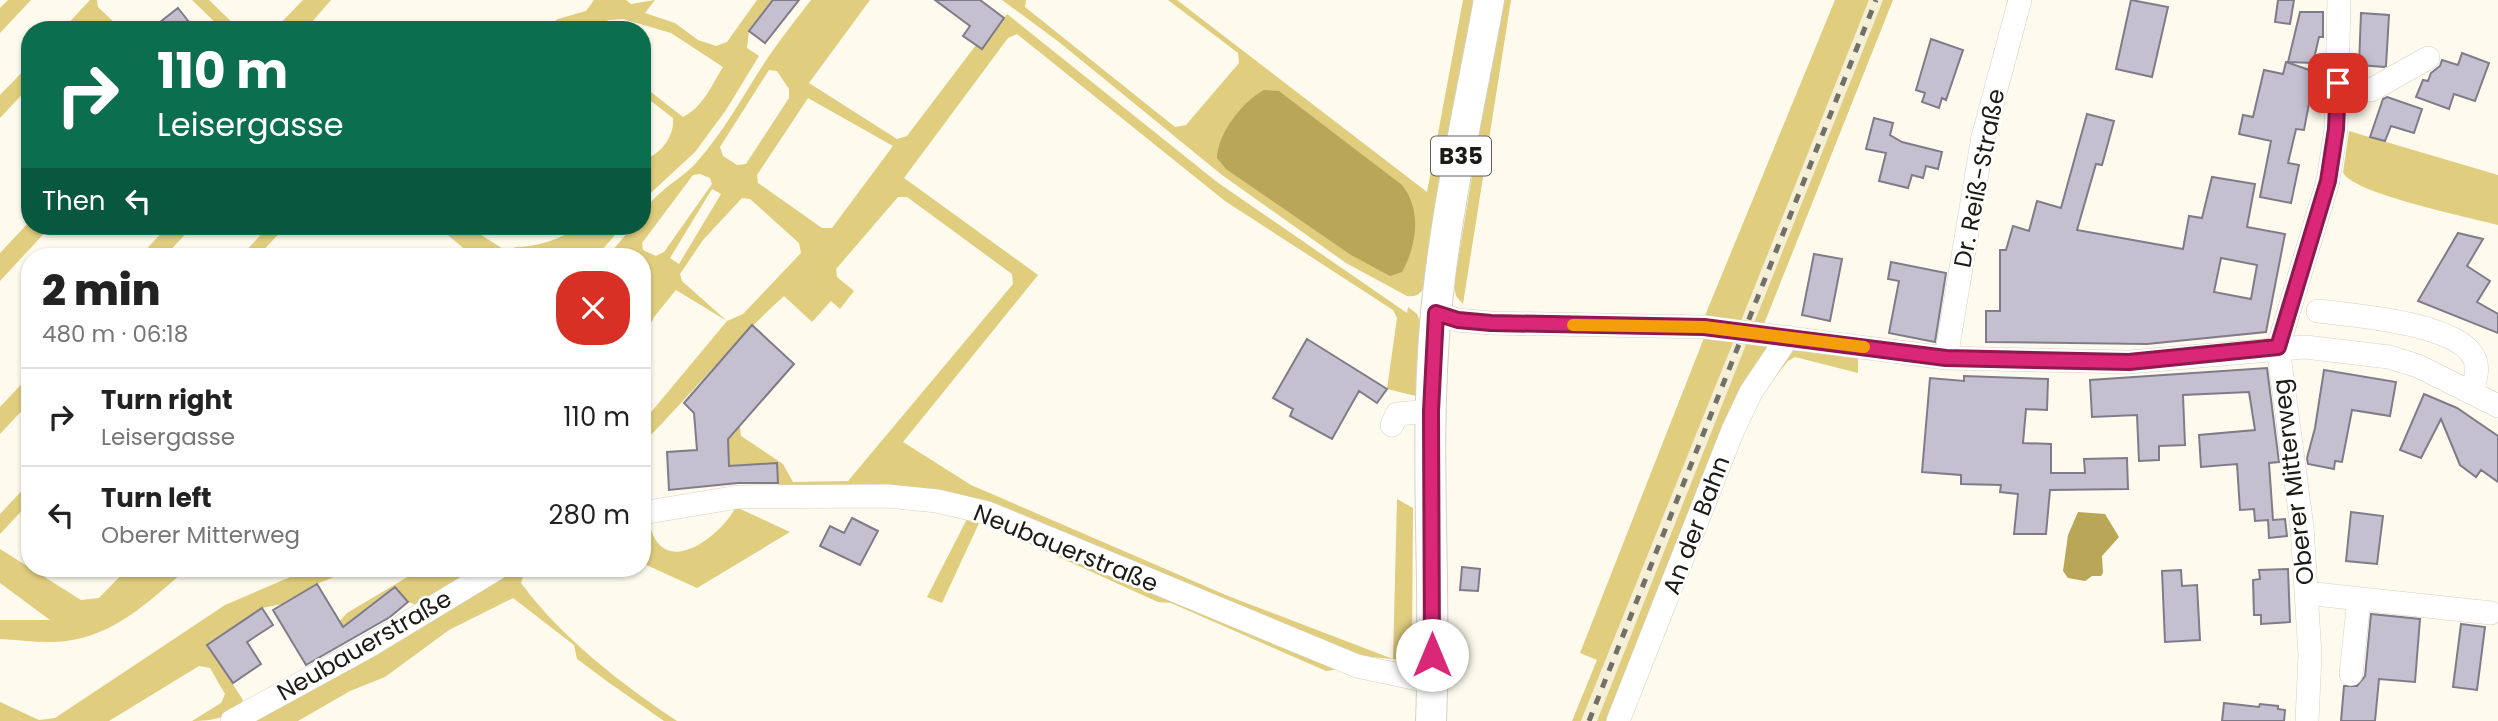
<!DOCTYPE html>
<meta charset="utf-8">
<style>
:root{--surface:#fff;--page:#f6f6f6;--text:#222;--muted:#767676;--line:#e0e0e0}
body{margin:0;font-family:Poppins,sans-serif;background:var(--page);color:var(--text);height:100vh;display:flex;flex-direction:column;font-size:26px;white-space:nowrap}
*{box-sizing:border-box;margin:0}
p{font-size:23px;color:var(--muted)}
.icon{flex:none;width:38px;height:38px;fill:none;stroke:currentColor;stroke-width:2;stroke-linecap:round;stroke-linejoin:round}
.map{position:relative;flex:1;overflow:hidden}
.details{position:absolute;left:21px;top:248px;width:630px;height:329px;display:flex;flex-direction:column;background:var(--surface);border-radius:28px;box-shadow:0 2px 5px #0004}
.details>*{flex:none}
.guide{position:absolute;left:21px;top:21px;width:630px;height:214px;border-radius:28px;box-shadow:0 2px 5px #0004;background:#0b6e4f;color:#fff;overflow:hidden}
.pin{position:absolute;display:grid;place-items:center;width:60px;height:60px;color:#fff;margin:-30px;border-radius:14px;box-shadow:0 4px 10px #0006}
.me{position:absolute;width:77px;margin:-38px;rotate:0deg;stroke-linejoin:round;filter:drop-shadow(0 0 5px #0008)}
.turn{display:flex;align-items:center;gap:24px;height:147px;padding:0 21px;font-size:32px}
.turn .icon{width:91px;height:91px;stroke-width:2.5}
.turn b{display:block;font-size:49px;line-height:60px}
.then{display:flex;align-items:center;height:66px;padding:0 21px;background:#0003;gap:14px;font-size:26px}
.round{display:grid;place-items:center;flex:none;width:74px;height:74px;border-radius:28px;background:var(--page)}
.overview{display:flex;align-items:center;justify-content:space-between;height:119px;padding:0 21px}
h1{font-size:42px;font-weight:800;line-height:52px}
ul{padding:0;list-style:none}
li{display:flex;align-items:center;gap:21px;height:98px;padding:0 21px;border-top:2px solid var(--line)}
li div{flex:1}
li b{display:block;font-size:26px}
li em{font-style:normal}
.map>svg:first-child{display:block}
.built{fill:#f4efd6}
.green{fill:#e0cd7e;fill-rule:evenodd}
.water{fill:#b9a656}
.building{fill:#c5c0d0;stroke:#807b89;stroke-width:2;fill-rule:evenodd}
.lines{fill:none;stroke-linecap:round;stroke-linejoin:round}
.minor-casing{stroke:#d5d1c0;stroke-width:24}
.major-casing{stroke:#d5d1c0;stroke-width:32}
.minor{stroke:#fff;stroke-width:23}
.major{stroke:#fff;stroke-width:30}
.rail{stroke:#716f66;stroke-width:5;stroke-dasharray:9 9;stroke-linecap:butt}
.route-casing{stroke:#8e194d;stroke-width:18}
.route{stroke:#db2777;stroke-width:12}
.slow{stroke:#f59e0b;stroke-width:12}
.labels{text-anchor:middle;dominant-baseline:central;stroke-width:5;stroke-linejoin:round;paint-order:stroke}
.shield{fill:#fff;stroke:#615f5b;stroke-width:2}
.shield-label{font-size:23px;font-weight:bold;fill:#1d1b15}
.street-label{font-size:24px;fill:#1d1b15;stroke:#fff}
</style>
<div class="map">
<svg width="2498" height="721" viewBox="0 0 2498 721">
<rect width="100%" height="100%" fill="#fefbee"/>
<path class="built" d="M1869,0H1883L1597,721H1581Z"/>
<path class="green" d="M8,0H31L0,33V8Z
M90,0H97L98,7L122,30H107L92,24L82,30H62Z
M192,0H209L240,30H223Z
M303,0H331L305,30H274Z
M594,0H626L631,4L655,0L645,13L675,23L698,40L716,46L727,42L757,0H773L749,31L747,48L759,56L726,110L695,152L642,201V160C660,156 675,136 673,118L642,94V85L683,117C704,106 711,86 723,67L671,33L623,19L609,20L583,30H542L558,19L586,11Z
M811,0H870L809,83L897,139L907,136L976,45L982,49L1007,14L1217,182L1407,313L1408,307L1417,314L1421,323L1416,396L1387,389L1397,318L1393,310L1225,201L1017,34L1008,38L904,178L1038,275L903,442L971,485L1228,596L1393,659L1397,499L1413,508L1412,647L1409,656L1404,660L1360,656L1005,510L779,489L777,464L729,466L728,439L740,426L741,436L783,464L793,482L848,481L1013,284L1012,274L907,197H898L836,269L837,277L854,291L840,309L831,301L812,322L784,296C733,342 690,396 642,444V423L727,321L676,290L654,317L642,343V257H607L633,226H642C642,197 678,183 696,163C725,131 745,92 769,56C782,37 797,18 811,0ZM769,70L777,71L789,89V98L746,164L737,165L723,156L720,147ZM808,98L893,146L832,228H822L758,183L757,175ZM700,174L710,178L712,184L664,252L656,256L643,250L642,243L693,175ZM712,189L721,194L679,264L670,258ZM742,198L750,199L799,243L801,253L743,314L727,321L682,281L680,274L703,240Z
M1002,0H1026L1025,7L1175,127L1186,125L1239,63L1238,53L1168,0H1177L1427,192L1463,0H1477L1427,282C1423,291 1418,298 1407,296L1346,263L1222,175L1059,42Z
M1501,0H1511L1463,304L1456,296L1454,285Z
M1835,0H1869L1741,321L1704,318Z
M1883,0H1893L1764,324L1754,323Z
M30,64V86L0,118V95Z
M2349,131L2498,175V225C2472,218 2350,193 2343,172Z
M30,221V226H51L0,281V253Z
M168,226H193L164,257H139Z
M269,226H286L257,257H240Z
M437,226H467L516,257H474Z
M580,226H622C614,236 603,252 590,257C568,264 534,255 513,247C538,247 559,240 580,226Z
M1704,338L1734,340L1581,721H1572L1597,660L1580,653Z
M1747,342L1766,345L1769,351L1613,721H1597Z
M1793,350L1858,358V373L1795,357L1788,361L1764,391V382Z
M30,375V402L0,434V407Z
M30,482V502L0,534V514Z
M736,507L790,532L697,588L642,563V523L649,521C660,581 718,540 736,507Z
M968,517L986,520L1340,669L1326,671L1171,603L1158,602L980,521L942,603L927,597Z
M0,549L81,600L99,598L127,569H187C150,600 116,635 66,641C45,644 21,640 0,639V620H50L0,583Z
M309,569H353L317,584L282,604L262,608L207,644L243,700C231,718 213,721 192,721L221,703L225,694L210,668L199,666L109,721H0V702L39,720L55,718L225,605Z
M421,569H473L417,605L408,602L395,587L343,626L339,622L347,613Z
M517,569H536L524,574L521,583C562,638 620,683 677,721H664L608,682L577,659L574,645L513,598L449,630L385,677L350,691L298,721H249L467,594Z"/>
<path class="water" d="M1264,90L1279,91L1402,185C1422,210 1417,245 1402,272L1390,276L1351,255L1226,169L1217,158C1218,133 1242,102 1264,90Z
M2078,512L2105,514L2119,537L2102,556L2103,573L2101,576H2092L2085,581L2068,578L2063,571L2068,535Z"/>
<path class="building" d="M773,0H799L765,43L749,31Z
M935,0H980L1004,18L982,49L963,36L970,26Z
M2131,0L2168,7L2152,77L2116,69Z
M2278,0H2294L2290,24L2275,22Z
M178,8L189,22L178,30H150Z
M2300,12H2323V37H2319L2313,63L2288,62Z
M2361,13L2389,15L2386,66L2384,67L2359,65Z
M1931,39L1963,50L1946,100L1942,98L1939,108L1922,102L1925,93L1916,90Z
M2462,53L2489,63L2475,101L2454,94L2449,109L2416,97L2423,80L2428,81L2431,73L2440,66L2442,60L2458,65Z
M2286,62L2315,72L2304,130L2296,129L2288,163L2299,165L2291,203L2260,197L2271,141L2239,134L2243,115L2253,117L2264,70L2283,74Z
M2387,97L2422,109L2414,133L2391,126L2385,141L2370,137L2383,99Z
M2087,114L2114,121L2102,165L2096,164L2077,230L2183,249L2189,216L2202,218L2212,177L2255,184L2247,227L2285,234L2266,332L2147,344L1986,342V311H2000V250H2006L2013,226L2029,231L2037,201L2061,208ZM2221,258L2257,265L2251,299L2214,292Z
M1874,118L1893,123L1890,135L1902,142L1942,152L1938,169L1926,166L1923,178L1912,175L1908,188L1879,181L1886,153L1866,149Z
M2458,233L2483,239L2467,266L2490,281L2477,302L2498,314V333L2418,301Z
M1814,254L1842,259L1830,321L1802,315Z
M1891,262L1946,273L1935,342L1889,333L1899,281L1888,279Z
M752,325L794,364L728,439L729,466L777,463L778,483H738L669,490L667,452L697,450L694,413L684,403Z
M1307,339L1387,389L1377,403L1359,391L1332,439L1290,416L1293,409L1273,398Z
M2267,368L2279,462L2269,463L2273,520L2285,519L2287,536L2269,538L2268,520L2255,521L2254,509L2240,510L2237,464L2201,467L2199,435L2255,430L2249,392L2183,395L2185,445L2159,446V460L2139,461L2137,415L2092,417L2090,380Z
M2324,370L2396,382L2390,416L2352,410L2342,462L2335,461L2334,469L2308,464L2307,458L2315,428Z
M1964,376L2048,379L2047,410L2026,409L2023,443L2051,444V473H2085L2084,459L2127,458L2128,489L2050,490L2046,534H2014L2018,494L2000,492L2001,485L1961,484V475L1922,472L1930,378L1964,381Z
M2424,394L2457,408L2498,436V482L2481,470L2476,477L2460,465L2441,419L2421,458L2400,450Z
M2351,512L2383,516L2377,564L2346,561Z
M852,518L878,531L860,565L820,546L830,526L844,533Z
M1462,567L1480,569L1478,591L1460,590Z
M2288,569L2290,622L2261,624V615H2254L2253,580L2260,579L2259,570Z
M2181,570L2182,586L2197,585L2200,640L2165,642L2162,571Z
M317,584L343,627L395,587L408,602L390,617L306,665L273,610Z
M262,608L273,625L247,642L261,664L233,683L207,645Z
M2371,614L2420,619L2415,682L2379,679L2375,721H2341L2344,686H2357L2365,676Z
M2461,624L2485,627L2477,690L2453,687Z
M2224,703L2259,707L2260,704L2278,706V709L2285,710L2284,721H2222Z"/>
<g class="lines">
<defs>
<path id="minor" d="M2338,83L2371,90L2428,58
M2318,311C2352,315 2455,323 2473,356C2480,367 2475,381 2472,393
M1436,313L1457,320L1491,323L1704,327L1946,358L2129,362L2305,347L2389,357L2418,366L2498,406
M1946,358L1983,137L2020,0
M1392,425L1397,414L1431,411
M642,513L738,497L887,496L937,501L988,513L1357,666L1432,682
M2306,593L2491,613
M2351,674L2359,599
M232,721L369,646L496,569
M1618,721L1733,430L1751,392L1788,337
M2307,721L2310,655L2302,527L2278,347L2328,181L2336,129L2339,0"/>
<path id="major" d="M1431,721C1437,585 1423,449 1436,313C1446,208 1470,104 1489,0"/>
</defs>
<use href="#minor" class="minor-casing"/>
<use href="#major" class="major-casing"/>
<use href="#minor" class="minor"/>
<use href="#major" class="major"/>
<path class="rail" d="M1589,721L1876,0"/>
</g>
<g class="lines">
<defs>
<path id="route" d="M1432,655L1431,411L1436,313L1458,320L1491,323L1704,327L1946,358L2129,362L2278,347L2328,181L2336,129L2338,83"/>
</defs>
<use href="#route" class="route-casing"/>
<use href="#route" class="route"/>
<path class="slow" d="M1573,325L1704,327L1864,347"/>
</g>
<g class="labels">
<rect class="shield" x="1431" y="136.5" width="60" height="39" rx="5"/>
<g class="shield-label">
<text x="1461" y="156">B35</text>
</g>
<g class="street-label">
<text transform="translate(1979 178) rotate(-79)">Dr. Reiß-Straße</text>
<text transform="translate(2293 482) rotate(-97)">Oberer Mitterweg</text>
<text transform="translate(1696 525) rotate(-69)">An der Bahn</text>
<text transform="translate(1066 548) rotate(22)">Neubauerstraße</text>
<text transform="translate(364 645) rotate(-30)">Neubauerstraße</text>
</g>
</g>
</svg>
<div class="pin" style="left:2338px;top:83px;background:#d93025"><svg class="icon" aria-label="arrive" viewBox="0 0 24 24"><path d="M6 21V4h12l-3 4 3 4H6"/></svg></div>
<svg class="me" style="left:1432px;top:655px" viewBox="-20 -20 40 40"><circle r="19" fill="#fff"/><path d="M0-13L10 11 0 6-10 11z" fill="#db2777"/></svg>
<div class="guide">
<div class="turn"><svg class="icon" aria-label="right" viewBox="0 0 24 24"><path d="M7 20v-9h11M14 6l5 5-5 5"/></svg><div><b>110 m</b>Leisergasse</div></div>
<div class="then">Then<svg class="icon" aria-label="left" viewBox="0 0 24 24"><path d="M17 20v-9H6M10 6l-5 5 5 5"/></svg></div>
</div>
<section class="details">
<div class="overview"><div><h1>2 min</h1><p>480 m · 06:18</p></div><a class="round" style="background:#d93025;color:#fff"><svg class="icon" aria-label="close" viewBox="0 0 24 24"><path d="M6 6l12 12M18 6L6 18"/></svg></a></div>
<ul>
<li><svg class="icon" aria-label="right" viewBox="0 0 24 24"><path d="M7 20v-9h11M14 6l5 5-5 5"/></svg><div><b>Turn right</b><p>Leisergasse</p></div><em>110 m</em></li>
<li><svg class="icon" aria-label="left" viewBox="0 0 24 24"><path d="M17 20v-9H6M10 6l-5 5 5 5"/></svg><div><b>Turn left</b><p>Oberer Mitterweg</p></div><em>280 m</em></li>
</ul>
</section>
</div>
